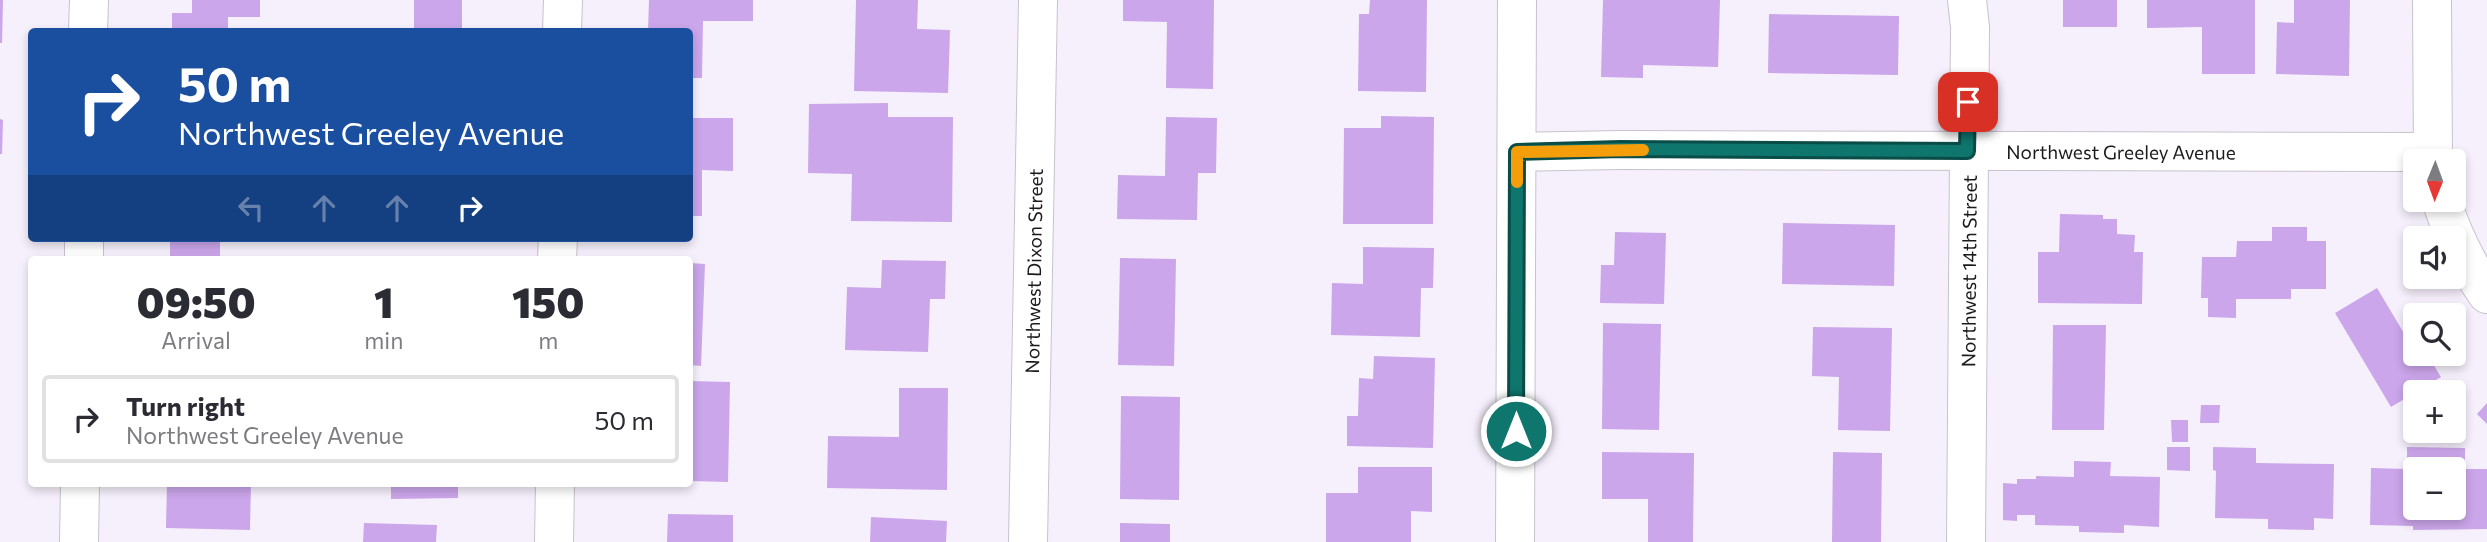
<!DOCTYPE html>
<meta charset="utf-8">
<style>
:root{--surface:#fff;--page:#f2f2f3;--text:#2b2b33;--muted:#7c7c81;--line:#e1e1e2}
body{margin:0;font-family:Commissioner,sans-serif;background:var(--page);color:var(--text);height:100vh;display:flex;flex-direction:column;font-size:26px;white-space:nowrap}
*{box-sizing:border-box;margin:0}
p{font-size:23px;color:var(--muted)}
.icon{flex:none;width:38px;height:38px;fill:none;stroke:currentColor;stroke-width:2;stroke-linecap:round;stroke-linejoin:round}
.map{position:relative;flex:1;overflow:hidden}
.side{position:absolute;left:28px;top:256px;width:665px;height:231px;display:flex;flex-direction:column;background:var(--surface);border-radius:7px;box-shadow:0 4px 10px #0003}
.side>*{flex:none}
.top-card{position:absolute;left:28px;top:28px;width:665px;height:214px;border-radius:7px;box-shadow:0 4px 10px #0003;background:#1a4fa0;color:#fff;overflow:hidden}
.needle{width:46px;rotate:181deg}
.fabs{position:absolute;left:2403px;top:149px;display:grid;gap:14px}
.fabs a{display:grid;place-items:center;width:63px;height:63px;border-radius:7px;background:var(--surface);box-shadow:0 4px 10px #0003;font-size:35px}
.pin{position:absolute;display:grid;place-items:center;width:60px;height:60px;color:#fff;margin:-30px;border-radius:14px;box-shadow:0 4px 10px #0006}
.me{position:absolute;width:77px;margin:-38px;rotate:0deg;stroke-linejoin:round;filter:drop-shadow(0 0 5px #0008)}
.turn{display:flex;align-items:center;gap:24px;height:147px;padding:0 35px;font-size:32px}
.turn .icon{width:91px;height:91px;stroke-width:2.5}
.turn b{display:block;font-size:49px;line-height:60px}
.lanes{display:flex;align-items:center;height:66px;padding:0 35px;background:#0003;justify-content:center;gap:35px;direction:ltr}
.lanes .off{opacity:.35}
.eta{display:flex;justify-content:space-evenly;align-items:center;height:119px;text-align:center}
.eta b{font-size:42px;font-weight:800;line-height:49px}
ul{padding:0;list-style:none}
li{display:flex;align-items:center;gap:21px;height:88px;margin:0 14px 10px;padding:0 21px;border:4px solid var(--line);border-radius:7px}
li div{flex:1}
li b{display:block;font-size:26px}
li em{font-style:normal}
.map>svg:first-child{display:block}
.building{fill:#cba6ea;fill-rule:evenodd}
.lines{fill:none;stroke-linecap:round;stroke-linejoin:round}
.minor-casing{stroke:#c8c2cd;stroke-width:40}
.minor{stroke:#fff;stroke-width:38}
.route-casing{stroke:#0a4d48;stroke-width:18}
.route{stroke:#0f766e;stroke-width:12}
.slow{stroke:#f59e0b;stroke-width:12}
.labels{text-anchor:middle;dominant-baseline:central;stroke-width:6;stroke-linejoin:round;paint-order:stroke}
.street-label{font-size:19px;fill:#1b191d;stroke:#f6f0fc}
</style>
<div class="map">
<svg width="2487" height="542" viewBox="0 0 2487 542">
<rect width="100%" height="100%" fill="#f6f0fc"/>
<path class="building" d="M0,0H3L2,43H0Z
M192,0H260V17H228V32H172V13H192Z
M414,0H462V32H414Z
M649,0H753V21H703L702,78H690V32H648Z
M856,0H918L917,29L950,30L948,93L854,91Z
M1123,0H1214L1213,89L1166,88L1167,22L1123,21Z
M1370,0H1427L1426,92L1358,91L1359,14H1369Z
M1603,0H1720L1718,67L1643,65V78L1601,77Z
M2063,0H2117V27H2063Z
M2147,0H2255V74H2202V27L2147,28Z
M2294,0H2350L2349,76L2276,74L2277,22L2294,23Z
M1769,14L1899,16L1898,75L1768,73Z
M888,103V117H953L952,222L851,221L852,174L808,173L809,104Z
M1381,116L1434,117L1433,224H1343L1344,128H1381Z
M1166,117L1217,118L1216,173H1198L1197,220L1117,219L1118,175L1165,176Z
M690,118H733V171L702,170V216H690Z
M0,119L3,120L2,154H0Z
M2060,214L2103,215V219H2117V234L2135,235L2134,252H2143L2142,304L2038,303V252H2059Z
M1783,223L1895,225L1894,286L1782,284Z
M2272,227H2307V241H2326V289H2291V299H2236V318L2208,317V298H2201L2202,257H2236L2237,241H2272Z
M1615,232L1666,233L1664,304L1600,303L1601,265H1614Z
M170,238H220V259H170Z
M1363,247L1434,248L1433,288H1421L1420,337L1331,335L1332,283L1363,284Z
M1120,258L1176,259L1174,366L1118,365Z
M882,260L946,261L945,299H930L928,352L845,350L847,287L881,288Z
M690,263L705,264L701,366L690,365Z
M2377,288L2411,345L2415,342V354H2427L2441,377L2391,407L2335,313Z
M1603,323L1661,324L1659,430L1602,429Z
M2053,325H2106L2104,430H2052Z
M1813,327L1892,328L1890,431L1838,430L1839,377L1812,376Z
M1374,356L1435,358L1433,448L1347,446V416H1358L1359,378L1373,379Z
M690,381L730,382L728,482L690,481Z
M899,388H948L947,490L827,488L828,436L899,437Z
M1121,396L1180,397L1179,500L1120,499Z
M2487,403V424L2477,414Z
M2201,405H2220L2219,423H2200Z
M2171,420H2188V442H2172Z
M2167,447H2190V471L2167,470Z
M2213,447L2256,448V463L2334,464L2333,519L2314,518V530L2268,529V519L2215,518L2216,471L2213,470Z
M2407,447L2465,448V469H2487V529L2413,530V526L2370,525L2371,468L2407,469ZM2415,469H2454V508H2415Z
M1602,452L1694,453L1693,542H1648V499H1602Z
M1833,452L1882,453L1881,542H1832Z
M2074,461L2111,462L2110,476L2160,477L2159,527L2124,525V533L2079,532V526L2035,525V515H2017V521L2003,520V483L2017,484V479H2036V476L2074,477Z
M1358,467H1432V512L1411,511V542H1326V493H1358Z
M167,483H251L250,530L166,528Z
M391,483H458V498L391,499Z
M668,514L733,515V542H667Z
M871,517L947,521L946,542H870Z
M364,523L437,525L436,542H363Z
M1120,523L1170,524V542H1120Z"/>
<g class="lines">
<defs>
<g id="minor">
<path d="M2432,0L2433,161"/>
<path d="M88,32L89,0"/>
<path d="M562,32L563,0"/>
<path id="s1" d="M1517,152L1620,150L2432,152"/>
<path d="M2441,200C2452,233 2467,265 2487,294"/>
<path d="M84,259V238"/>
<path d="M557,259L558,238"/>
<path d="M79,542L80,483"/>
<path d="M554,542L555,483"/>
<path id="s2" d="M1028,542L1038,0"/>
<path d="M1515,542L1517,0"/>
<path id="s3" d="M1966,542L1970,27L1967,0"/>
</g>
</defs>
<use href="#minor" class="minor-casing"/>
<use href="#minor" class="minor"/>
</g>
<g class="lines">
<defs>
<path id="route" d="M1516,431L1517,152L1620,149L1967,151L1968,102"/>
</defs>
<use href="#route" class="route-casing"/>
<use href="#route" class="route"/>
<path class="slow" d="M1517,182V152L1643,150"/>
</g>
<g class="labels">
<g class="street-label">
<text stroke="none"><textPath href="#s1" startOffset="604">Northwest Greeley Avenue</textPath></text>
<text stroke="none"><textPath href="#s2" startOffset="271">Northwest Dixon Street</textPath></text>
<text stroke="none"><textPath href="#s3" startOffset="271">Northwest 14th Street</textPath></text>
</g>
</g>
</svg>
<div class="fabs">
<a><svg class="needle" viewBox="-14 -14 28 28"><path d="M0-13l5 13h-10z" fill="#e53935"/><path d="M0 13l5-13h-10z" fill="#7c7c81"/></svg></a>
<a><svg class="icon" aria-label="sound" viewBox="0 0 24 24"><path d="M4 9h4l5-4v14l-5-4H4zM17 9q2 3 0 6"/></svg></a>
<a><svg class="icon" aria-label="search" viewBox="0 0 24 24"><circle cx="10" cy="10" r="6"/><path d="M15 15l6 6"/></svg></a>
<a>+</a>
<a>−</a>
</div>
<div class="pin" style="left:1968px;top:102px;background:#d93025"><svg class="icon" aria-label="arrive" viewBox="0 0 24 24"><path d="M6 21V4h12l-3 4 3 4H6"/></svg></div>
<svg class="me" style="left:1516px;top:431px" viewBox="-20 -20 40 40"><circle r="17" fill="#0f766e" stroke="#fff" stroke-width="3"/><path d="M0-11L8 9 0 5-8 9z" fill="#fff"/></svg>
<div class="top-card">
<div class="turn"><svg class="icon" aria-label="right" viewBox="0 0 24 24"><path d="M7 20v-9h11M14 6l5 5-5 5"/></svg><div><b>50 m</b>Northwest Greeley Avenue</div></div>
<div class="lanes"><svg class="icon off" aria-label="left" viewBox="0 0 24 24"><path d="M17 20v-9H6M10 6l-5 5 5 5"/></svg><svg class="icon off" aria-label="ahead" viewBox="0 0 24 24"><path d="M12 20V5M6 11l6-6 6 6"/></svg><svg class="icon off" aria-label="ahead" viewBox="0 0 24 24"><path d="M12 20V5M6 11l6-6 6 6"/></svg><svg class="icon" aria-label="right" viewBox="0 0 24 24"><path d="M7 20v-9h11M14 6l5 5-5 5"/></svg></div>
</div>
<section class="side">
<div class="eta">
<div><b>09:50</b><p>Arrival</p></div>
<div><b>1</b><p>min</p></div>
<div><b>150</b><p>m</p></div>
</div>
<ul>
<li><svg class="icon" aria-label="right" viewBox="0 0 24 24"><path d="M7 20v-9h11M14 6l5 5-5 5"/></svg><div><b>Turn right</b><p>Northwest Greeley Avenue</p></div><em>50 m</em></li>
</ul>
</section>
</div>
